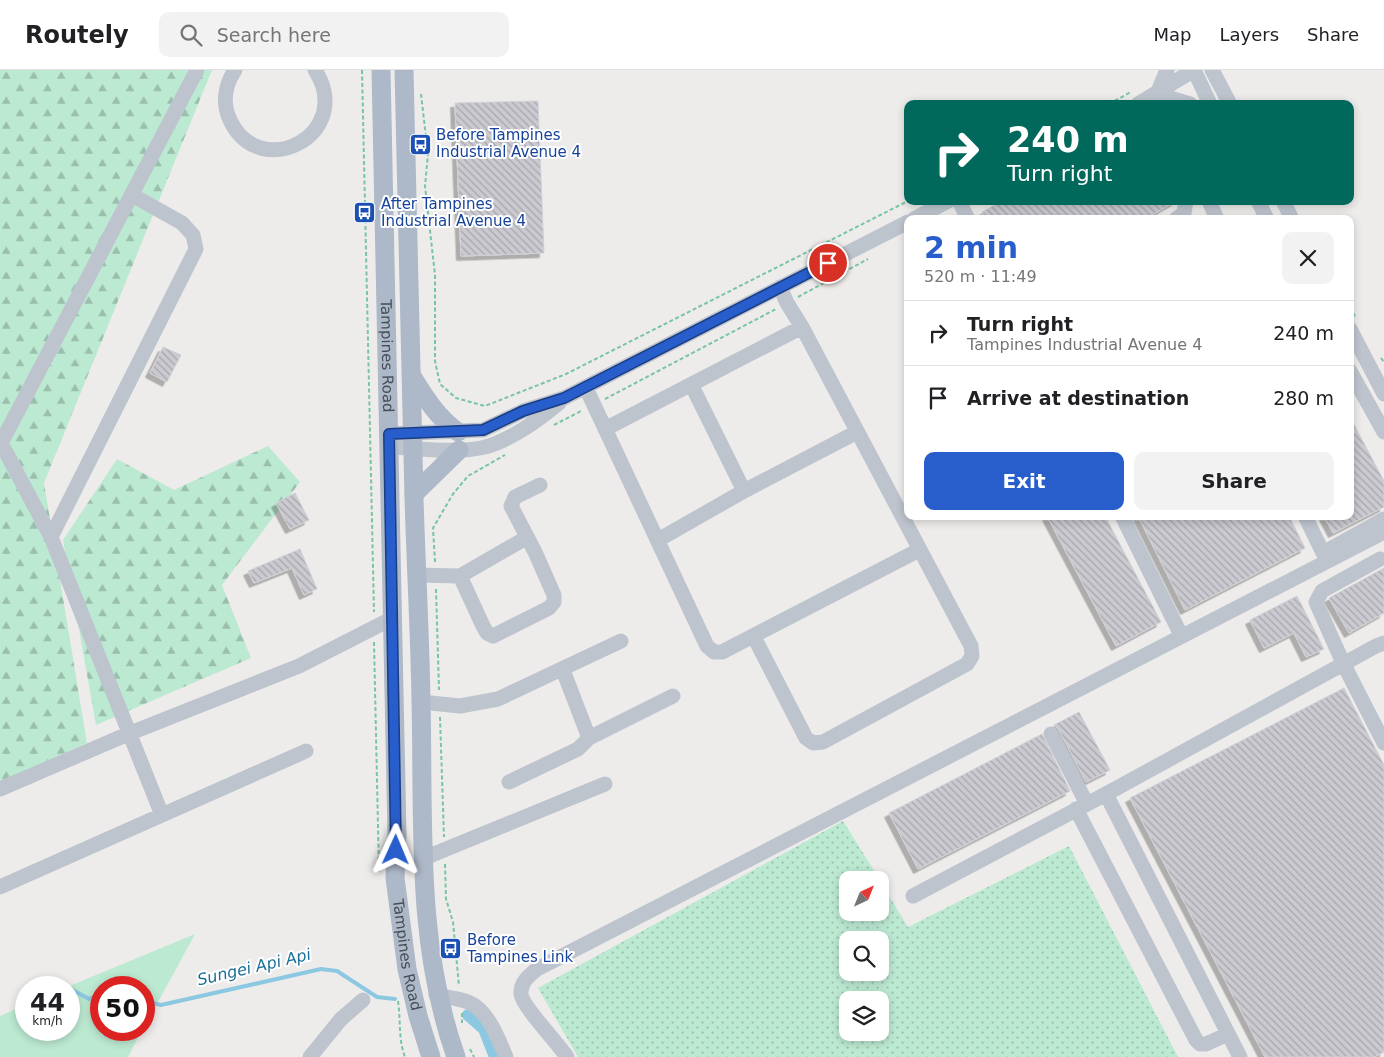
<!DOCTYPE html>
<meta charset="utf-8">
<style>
:root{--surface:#fff;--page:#f2f2f2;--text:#202124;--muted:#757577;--line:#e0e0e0;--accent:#285ecb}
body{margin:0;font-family:"DejaVu Sans",sans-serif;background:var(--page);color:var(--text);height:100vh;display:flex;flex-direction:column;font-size:19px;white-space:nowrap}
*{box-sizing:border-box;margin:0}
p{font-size:16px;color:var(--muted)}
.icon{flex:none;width:28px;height:28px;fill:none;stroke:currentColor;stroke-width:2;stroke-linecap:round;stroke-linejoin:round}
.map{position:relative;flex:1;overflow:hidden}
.details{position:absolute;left:904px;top:145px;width:450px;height:305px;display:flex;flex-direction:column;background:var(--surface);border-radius:10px;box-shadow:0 2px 8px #0003}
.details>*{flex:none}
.top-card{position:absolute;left:904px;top:30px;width:450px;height:105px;border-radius:10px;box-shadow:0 2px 8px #0003;background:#00695c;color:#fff;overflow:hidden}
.needle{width:32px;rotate:43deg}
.fabs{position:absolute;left:839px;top:801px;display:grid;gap:10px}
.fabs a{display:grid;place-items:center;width:50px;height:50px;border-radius:10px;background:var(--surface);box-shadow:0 2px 8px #0003;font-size:25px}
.speed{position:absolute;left:15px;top:906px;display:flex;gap:10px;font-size:25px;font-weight:700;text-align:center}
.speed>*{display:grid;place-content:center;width:65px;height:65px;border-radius:50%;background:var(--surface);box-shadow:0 2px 8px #0003;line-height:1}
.speed small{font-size:12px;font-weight:400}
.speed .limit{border:8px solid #d22;background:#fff;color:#111}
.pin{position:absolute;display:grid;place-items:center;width:42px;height:42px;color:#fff;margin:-21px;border:2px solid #fff;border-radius:50%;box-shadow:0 1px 5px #0007}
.me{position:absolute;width:55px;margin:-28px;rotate:1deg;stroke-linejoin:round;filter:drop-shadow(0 0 4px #0008)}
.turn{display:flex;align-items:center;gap:18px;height:105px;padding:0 20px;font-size:22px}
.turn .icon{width:65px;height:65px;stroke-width:2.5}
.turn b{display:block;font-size:35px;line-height:42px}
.round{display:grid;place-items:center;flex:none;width:52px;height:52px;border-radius:10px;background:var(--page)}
.head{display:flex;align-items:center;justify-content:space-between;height:85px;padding:0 20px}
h1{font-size:30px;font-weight:600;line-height:38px;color:var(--accent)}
.primary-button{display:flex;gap:10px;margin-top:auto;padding:10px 20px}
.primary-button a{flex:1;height:58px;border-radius:10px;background:var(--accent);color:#fff;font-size:20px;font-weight:600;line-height:58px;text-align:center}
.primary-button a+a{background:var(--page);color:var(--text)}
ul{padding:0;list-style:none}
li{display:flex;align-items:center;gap:15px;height:65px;padding:0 20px;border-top:1px solid var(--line)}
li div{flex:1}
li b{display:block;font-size:19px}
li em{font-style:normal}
header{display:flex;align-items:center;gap:30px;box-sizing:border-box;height:70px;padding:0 25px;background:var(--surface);border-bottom:1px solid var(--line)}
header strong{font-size:24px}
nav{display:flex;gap:28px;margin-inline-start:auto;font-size:18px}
.search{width:350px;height:45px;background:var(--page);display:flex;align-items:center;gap:12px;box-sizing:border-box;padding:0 18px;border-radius:10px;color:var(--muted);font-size:19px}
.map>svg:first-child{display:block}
.grass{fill:url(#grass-dots);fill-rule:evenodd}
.forest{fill:url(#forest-firs)}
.green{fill:#bce9d2}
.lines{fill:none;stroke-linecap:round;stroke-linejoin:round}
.stream{stroke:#8dc8e2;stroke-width:4}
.canal{stroke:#8dc8e2;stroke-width:12}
.building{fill:url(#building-back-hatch);stroke:#d0d1d7;filter:url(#shadow)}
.path{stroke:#78c4a6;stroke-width:2;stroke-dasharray:4 2.5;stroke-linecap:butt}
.minor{stroke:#bec4cd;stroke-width:15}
.major{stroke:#adb8c8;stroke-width:19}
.route-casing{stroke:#1a3d84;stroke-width:12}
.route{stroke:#285ecb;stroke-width:9}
.labels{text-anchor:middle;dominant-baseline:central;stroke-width:4;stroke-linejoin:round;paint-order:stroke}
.transit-label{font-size:15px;fill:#164399;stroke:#fff;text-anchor:start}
.street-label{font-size:15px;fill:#464d57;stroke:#fff}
.water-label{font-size:16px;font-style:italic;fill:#186f97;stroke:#fff}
</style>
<header>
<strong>Routely</strong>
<div class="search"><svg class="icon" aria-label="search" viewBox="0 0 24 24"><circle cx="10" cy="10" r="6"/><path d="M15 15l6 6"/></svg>Search here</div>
<nav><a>Map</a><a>Layers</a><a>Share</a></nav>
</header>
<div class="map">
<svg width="1384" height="987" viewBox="0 0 1384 987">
<defs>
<pattern id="grass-dots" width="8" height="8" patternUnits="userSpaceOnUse" patternTransform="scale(1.25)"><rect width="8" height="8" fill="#bce9d2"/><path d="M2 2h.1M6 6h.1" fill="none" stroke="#9bbfad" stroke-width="1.8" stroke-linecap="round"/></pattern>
<pattern id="forest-firs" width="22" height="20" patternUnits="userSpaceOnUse" patternTransform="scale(1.25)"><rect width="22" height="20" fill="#bce9d2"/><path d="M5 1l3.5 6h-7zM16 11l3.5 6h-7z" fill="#9bbfad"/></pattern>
<pattern id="building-back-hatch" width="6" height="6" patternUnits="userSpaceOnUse" patternTransform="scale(1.25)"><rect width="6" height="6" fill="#cacad0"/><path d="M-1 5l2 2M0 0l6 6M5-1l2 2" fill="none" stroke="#a6a6ac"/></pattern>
<filter id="shadow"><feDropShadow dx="-4.5" dy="4.5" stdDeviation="0" flood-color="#0004"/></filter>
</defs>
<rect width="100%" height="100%" fill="#eeeceb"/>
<path class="grass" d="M843,751L880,810H848V842H880V811L908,857L1069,776L1178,987H578L538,918ZM848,870H880V902H848ZM848,930H880V962H848Z"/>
<path class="forest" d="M0,0H212L44,413L87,673L0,712Z
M268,376L300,412L222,515L251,588L96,655L63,470L117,389L174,420Z"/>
<path class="green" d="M195,864L144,958V918H101V960H142L128,987H0V946L26,935V960H69V918L67,917Z"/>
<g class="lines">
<path class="stream" d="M69,918L89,929L101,924
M144,931L161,935L321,899L337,901L377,927L395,929"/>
<path class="canal" d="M468,945L484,959L495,987"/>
</g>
<path class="building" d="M538,31L544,183L461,186L455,33Z
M1002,131H1176L1145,149H986L982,142Z
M163,277L181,285L167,312L150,303Z
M1350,347L1384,411V437L1333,463L1324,446H1350Z
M295,423L309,450L290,459L276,433Z
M1047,446H1105L1161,552L1116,576Z
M1138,446H1289L1305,478L1185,540Z
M300,479L317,519L304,525L292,498L254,513L248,501Z
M1384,498V543L1349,563L1329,528Z
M1297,526L1324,579L1306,587L1294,563L1264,578L1250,550Z
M1344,618L1384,695V982L1374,987H1265L1130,728Z
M1079,642L1110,700L1086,712L1059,660L1054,655Z
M1042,664L1070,721L918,799L889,743Z"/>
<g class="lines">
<path class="path" d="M362,0L374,542
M421,24L428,84L425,116L435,205V291L440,314L456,328L485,336L566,304L908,131
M1109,34L1131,22
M798,227L868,189
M1350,237L1356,248
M1381,288L1384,292
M605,329L776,239
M554,355L581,341
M435,492L433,458L453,424L468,406L505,385
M436,519L439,620
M374,572L379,802
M440,647L444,767
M445,794L446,829L453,852L459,916
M398,931C401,950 398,969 405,987
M462,943V953
M470,979L474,987"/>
<path class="minor" d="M235,0C225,15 222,33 230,50C260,114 356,64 315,0
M1194,0L1210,34
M1212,0L1230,34
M1157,24L1190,34
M1157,24L1167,0
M1138,34L1194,0
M959,131L968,149
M1209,131L1217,149
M1258,131L1267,149
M1283,131L1292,149
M914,149L948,131
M1176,149L1184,143L1186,131
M1350,259L1384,324
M1350,301L1384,362
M692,316L744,421
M586,318L707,576L714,582H722L919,480
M605,359L802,257
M389,364L483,360L523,341L564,328L908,152
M1,373L51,467L162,745
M0,375L197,0
M389,377C420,378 469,386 497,373C521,363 540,349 559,333
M1122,446L1178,559
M1305,446L1323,483
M51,467L196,179L193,165L182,153L132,125
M658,470L744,421L857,362
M1330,479L1384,449
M1380,489L1322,521L1316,532L1343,593L1384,673
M416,505L460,506L526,468
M460,506L483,556L487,563L493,566L549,538L554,532V525L535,482L511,436L515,427L540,415
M754,567L806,668L813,673L823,672L967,594L972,586L971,576L802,257L787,233L780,217
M421,632L460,636L498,629L621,571
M1051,664L1087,734
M589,668L673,626
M509,712L578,679L589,668L563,600
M0,719L128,664L299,596L393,548
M1106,724L1240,987
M1076,739L1196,970L1200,974H1206L1228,964
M422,789L605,714
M0,817L306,681
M913,826L1106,724L1376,576L1384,573
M436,925C446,927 458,928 468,932C488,940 498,968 506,987
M310,987L341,949L363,930
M567,987C558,973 522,936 521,924C520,912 530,905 537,899L1384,462"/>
<g class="major">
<path id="s1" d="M381,0L397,765L395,808L407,899L418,946L431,987"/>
<path d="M404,0C408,143 410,285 414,428C416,496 420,564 421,632C424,753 415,871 456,987"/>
<path d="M413,308C426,329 438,348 458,362"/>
<path d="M414,424L459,380"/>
</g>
</g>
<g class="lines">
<defs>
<path id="route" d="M396,780L389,364L483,360L523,341L564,328L828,193"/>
</defs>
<use href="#route" class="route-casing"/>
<use href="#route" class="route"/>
</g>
<defs>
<symbol id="bus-square" viewBox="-11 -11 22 22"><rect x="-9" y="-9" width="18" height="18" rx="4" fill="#1a4fb4" stroke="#fff"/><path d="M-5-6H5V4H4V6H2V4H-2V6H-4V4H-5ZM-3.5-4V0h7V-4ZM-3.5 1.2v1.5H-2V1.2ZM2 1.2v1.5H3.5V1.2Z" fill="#fff"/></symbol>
</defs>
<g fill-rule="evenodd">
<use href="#bus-square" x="408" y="62" width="25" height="25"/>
<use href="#bus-square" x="352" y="130" width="25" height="25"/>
<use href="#bus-square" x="438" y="866" width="25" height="25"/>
</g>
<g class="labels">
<g class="transit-label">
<text x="436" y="65">Before Tampines<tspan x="436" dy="17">Industrial Avenue 4</tspan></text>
<text x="381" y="134">After Tampines<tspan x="381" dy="17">Industrial Avenue 4</tspan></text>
<text x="467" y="870">Before<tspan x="467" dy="17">Tampines Link</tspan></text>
</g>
<g class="street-label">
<text stroke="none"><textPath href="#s1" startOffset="286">Tampines Road</textPath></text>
<text stroke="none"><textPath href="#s1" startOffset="886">Tampines Road</textPath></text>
</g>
<g class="water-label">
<text transform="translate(254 897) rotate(-13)">Sungei Api Api</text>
</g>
</g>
</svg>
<div class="fabs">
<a><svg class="needle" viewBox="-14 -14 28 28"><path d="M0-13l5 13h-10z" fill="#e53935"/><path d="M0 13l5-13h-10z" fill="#757577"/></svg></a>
<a><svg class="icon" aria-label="search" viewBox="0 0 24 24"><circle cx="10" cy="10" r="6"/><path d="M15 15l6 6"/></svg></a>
<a><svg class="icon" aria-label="layers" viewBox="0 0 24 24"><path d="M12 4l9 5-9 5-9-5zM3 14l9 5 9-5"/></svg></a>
</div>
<div class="speed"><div>44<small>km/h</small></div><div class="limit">50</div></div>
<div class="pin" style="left:828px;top:193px;background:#d93025"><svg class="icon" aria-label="arrive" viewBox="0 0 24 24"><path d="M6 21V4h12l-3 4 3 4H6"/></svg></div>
<svg class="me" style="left:396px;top:780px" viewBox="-20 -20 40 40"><path d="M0-17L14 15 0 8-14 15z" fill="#285ecb" stroke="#fff" stroke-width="4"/></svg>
<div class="top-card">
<div class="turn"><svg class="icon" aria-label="right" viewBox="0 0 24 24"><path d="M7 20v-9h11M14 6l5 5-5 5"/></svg><div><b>240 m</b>Turn right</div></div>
</div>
<section class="details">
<div class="head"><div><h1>2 min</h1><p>520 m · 11:49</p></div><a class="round"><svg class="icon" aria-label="close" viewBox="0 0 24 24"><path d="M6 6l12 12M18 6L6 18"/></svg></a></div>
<ul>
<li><svg class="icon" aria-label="right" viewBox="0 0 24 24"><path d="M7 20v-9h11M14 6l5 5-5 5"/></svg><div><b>Turn right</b><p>Tampines Industrial Avenue 4</p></div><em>240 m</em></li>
<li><svg class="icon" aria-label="arrive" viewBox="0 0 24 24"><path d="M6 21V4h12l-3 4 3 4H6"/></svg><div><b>Arrive at destination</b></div><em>280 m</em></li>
</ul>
<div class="primary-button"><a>Exit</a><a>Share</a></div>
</section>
</div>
